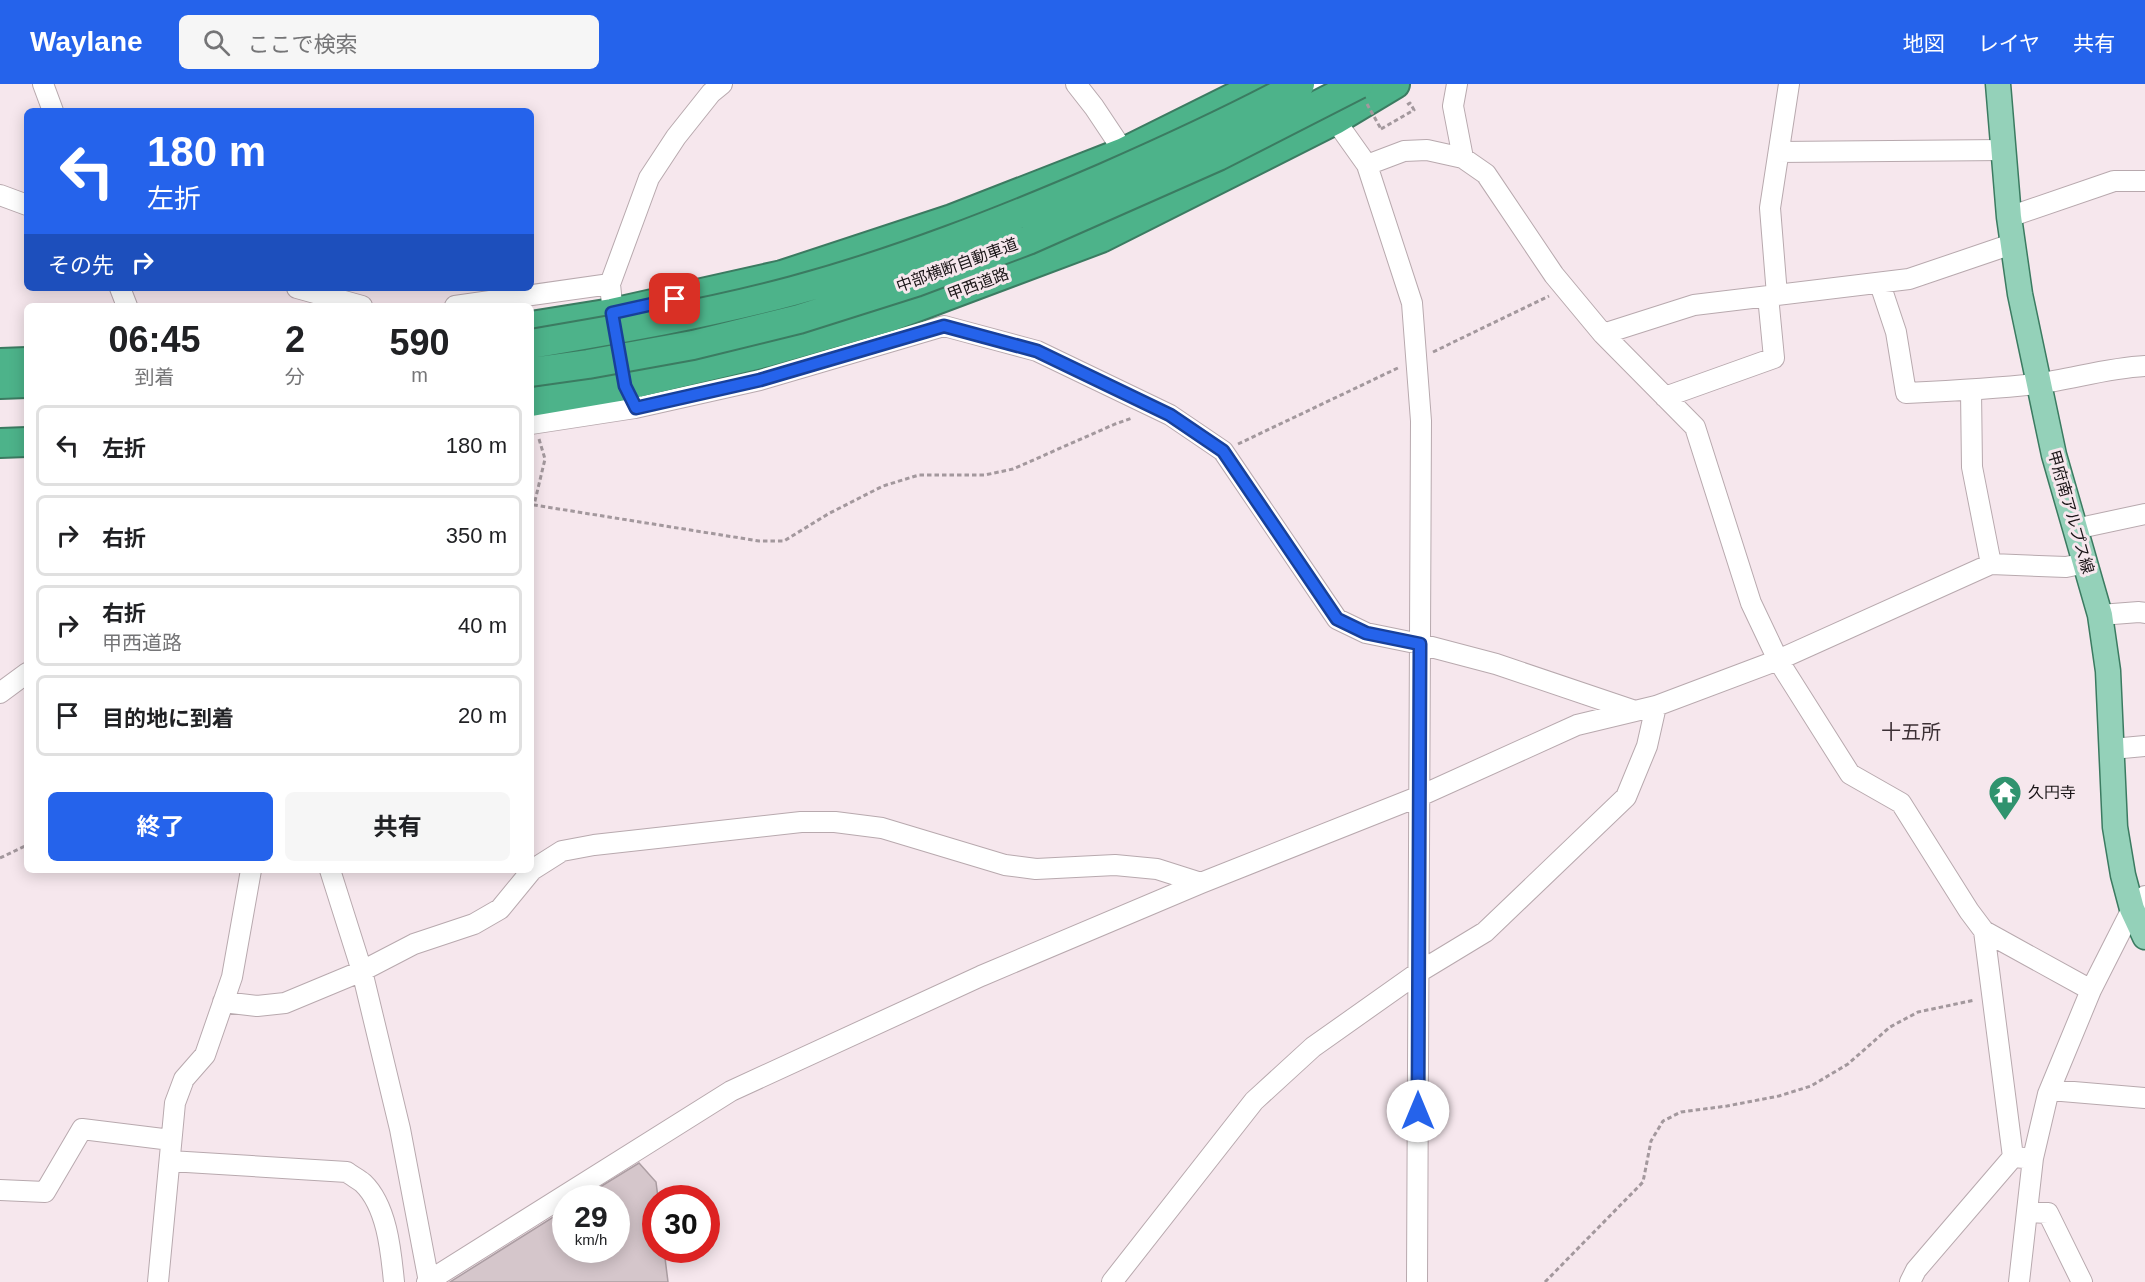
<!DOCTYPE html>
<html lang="ja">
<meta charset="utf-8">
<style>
:root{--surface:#fff;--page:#f6f6f6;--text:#202124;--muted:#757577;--line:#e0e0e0;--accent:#2563eb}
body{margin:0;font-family:Helvetica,"Noto Sans JP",sans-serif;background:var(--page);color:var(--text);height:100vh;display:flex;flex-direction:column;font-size:22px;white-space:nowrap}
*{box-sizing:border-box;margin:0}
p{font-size:20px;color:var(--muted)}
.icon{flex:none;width:33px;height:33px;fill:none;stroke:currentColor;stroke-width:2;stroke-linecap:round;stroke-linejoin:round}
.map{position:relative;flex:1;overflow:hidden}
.sheet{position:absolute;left:24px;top:219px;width:510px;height:570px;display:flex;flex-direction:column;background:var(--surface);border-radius:9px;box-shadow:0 3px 15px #0003}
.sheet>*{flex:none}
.top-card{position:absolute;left:24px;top:24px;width:510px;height:183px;border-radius:9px;box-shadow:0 3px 15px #0003;background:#2563eb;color:#fff;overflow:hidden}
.speed{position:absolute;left:552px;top:1101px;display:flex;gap:12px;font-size:30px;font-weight:700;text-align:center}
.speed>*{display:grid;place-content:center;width:78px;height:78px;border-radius:50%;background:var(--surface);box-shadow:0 3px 15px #0003;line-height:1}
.speed small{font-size:15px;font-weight:400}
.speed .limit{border:9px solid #d22;background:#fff;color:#111}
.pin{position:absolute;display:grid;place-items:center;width:51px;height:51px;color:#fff;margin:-26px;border-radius:12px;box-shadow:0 3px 9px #0006}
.me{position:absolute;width:66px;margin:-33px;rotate:0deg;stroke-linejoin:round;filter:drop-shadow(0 0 4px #0008)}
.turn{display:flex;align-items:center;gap:21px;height:126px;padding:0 24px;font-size:27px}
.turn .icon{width:78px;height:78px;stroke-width:2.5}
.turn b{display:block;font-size:42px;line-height:51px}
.then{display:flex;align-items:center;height:57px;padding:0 24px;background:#0003;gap:12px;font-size:22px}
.eta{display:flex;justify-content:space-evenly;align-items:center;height:102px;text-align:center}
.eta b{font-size:36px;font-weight:700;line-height:42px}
.button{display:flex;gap:12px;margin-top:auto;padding:12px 24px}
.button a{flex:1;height:69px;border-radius:9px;background:var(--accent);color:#fff;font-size:24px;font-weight:700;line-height:69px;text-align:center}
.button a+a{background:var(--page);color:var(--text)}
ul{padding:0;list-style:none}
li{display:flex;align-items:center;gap:18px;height:81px;margin:0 12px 9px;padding:0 12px;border:3px solid var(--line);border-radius:9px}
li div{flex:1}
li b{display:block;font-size:22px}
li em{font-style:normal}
header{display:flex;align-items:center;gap:36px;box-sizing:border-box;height:84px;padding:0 30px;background:var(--accent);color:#fff}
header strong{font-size:28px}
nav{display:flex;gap:33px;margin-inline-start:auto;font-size:21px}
.search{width:420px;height:54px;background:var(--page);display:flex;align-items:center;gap:15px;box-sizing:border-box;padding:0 21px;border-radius:9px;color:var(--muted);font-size:22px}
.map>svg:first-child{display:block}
.building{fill:#d5c6cb;stroke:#ac9ea3;stroke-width:1.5}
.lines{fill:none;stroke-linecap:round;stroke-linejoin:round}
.minor-casing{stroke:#b8a9ae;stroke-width:22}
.major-casing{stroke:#3b7b61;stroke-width:27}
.highway-casing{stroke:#3b7b61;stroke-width:32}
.path{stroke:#a3989d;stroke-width:3;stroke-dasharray:4.5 3;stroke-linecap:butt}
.minor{stroke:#fff;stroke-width:20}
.major{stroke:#94d1b9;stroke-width:24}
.highway{stroke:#4db38a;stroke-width:28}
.highway-bridge-casing{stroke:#3b7b61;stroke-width:32;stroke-linecap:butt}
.path-bridge{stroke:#a3989d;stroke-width:3;stroke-dasharray:4.5 3;stroke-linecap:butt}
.highway-bridge{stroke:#4db38a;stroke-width:28}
.route-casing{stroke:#184099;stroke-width:15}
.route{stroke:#2563eb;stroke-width:10}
.labels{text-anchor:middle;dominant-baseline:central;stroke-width:6;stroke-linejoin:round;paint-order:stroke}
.street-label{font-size:16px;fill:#191416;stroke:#f6e7ed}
.poi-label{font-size:16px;fill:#191416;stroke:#f6e7ed;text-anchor:start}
.quarter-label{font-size:20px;fill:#3c3035;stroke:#f6e7ed}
</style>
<header>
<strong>Waylane</strong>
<div class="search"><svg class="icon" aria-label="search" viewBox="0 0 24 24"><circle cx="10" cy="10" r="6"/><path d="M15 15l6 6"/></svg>ここで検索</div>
<nav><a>地図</a><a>レイヤ</a><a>共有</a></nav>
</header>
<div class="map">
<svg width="2145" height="1198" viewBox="0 0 2145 1198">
<rect width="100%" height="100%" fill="#f6e7ed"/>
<path class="building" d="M639,1079L656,1098L658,1114H656V1166H664L668,1198H450L566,1125V1166H616V1114H582Z"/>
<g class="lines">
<defs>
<path id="minor" d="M43,0L53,27
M1076,0L1094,23L1124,68
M1322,0L1335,36L1367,81L1412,219L1421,337L1417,1198
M1457,0L1453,22L1463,74
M1779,68L2003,66
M1367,81L1404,67L1427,66L1463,74L1486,90L1554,191L1603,250L1695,343L1751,519L1778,576L1850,690L1901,719L1969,827L1984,847L2091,906
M0,111L27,121
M2009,133L2114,97H2145
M1880,200L1896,248L1906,309C1949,307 1992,305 2035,300C2073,295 2107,284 2145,282
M120,204L127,222
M297,204L362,222
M1777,211L1770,124L1789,0
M455,222L610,200
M614,241L610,200L649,94L676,53L711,9L722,0
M1603,250L1694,221L1909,195L2012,160
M623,290L625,302L635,324L760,296L944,242L1037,267L1170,331L1223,367L1337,535L1366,549L1420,560L1496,580L1635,627
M1971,307L1972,383L1991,480
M1665,313L1774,274L1768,212
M531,340L635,324
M2075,445L2145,430
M2100,531L2139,528L2145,529
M0,609L27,589
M2112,665L2145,662
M330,786L362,887L400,1045L429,1198
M1984,847L2013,1073
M223,918L257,922L285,919L362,887L414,860L474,840L500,825L532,786L562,767L594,761L801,738H835L882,744L1005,781L1036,785L1115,781L1157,785L1201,799
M2050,1006L2145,1014
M170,1077L347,1088C352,1092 358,1095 363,1099C387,1122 391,1167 394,1198
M0,1106L45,1108L82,1045L171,1056
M2027,1128L2048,1129L2082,1198
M158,1198L175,1019L184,995L205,971L232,893L251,786
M427,1198L731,1007L981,892L1201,799L1420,712L1577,641L1656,622L1778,576L1991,480L2066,483L2086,479
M1112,1198L1254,1017L1313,963L1419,888L1485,848L1626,713L1647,662L1656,622
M1910,1198L1916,1186L2013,1073L2025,1074
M2019,1198L2033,1074L2048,1010L2091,906L2132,825L2145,812"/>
<path id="major" d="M1998,0L2009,133L2020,210L2054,371L2100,531L2108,587L2115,743L2123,791L2132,825L2145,853"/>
<path id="highway" d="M531,242L612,229L782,191L952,135L1124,68L1261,0
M0,279L27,278
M0,300L27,299
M531,318L625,302L764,269L893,232L1101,154L1335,36L1395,0
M0,359L27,358"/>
</defs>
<use href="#minor" class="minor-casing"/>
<use href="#major" class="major-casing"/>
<use href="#highway" class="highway-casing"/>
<path class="path" d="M1381,45L1414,26L1410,19L1407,21
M1433,268L1549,212
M539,355L545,375L534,421L759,457H784L828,430L883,402L919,391H985L1013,385L1115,340L1132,334
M1238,360L1400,283
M0,774L27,761
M1545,1198L1643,1098L1651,1057L1663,1037L1681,1028L1727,1022L1779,1012L1811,1002L1848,980L1890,943L1918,928L1975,916"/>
<use href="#minor" class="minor"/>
<use href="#major" class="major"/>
<use href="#highway" class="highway"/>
<defs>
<path id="highway-bridge" d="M531,260C619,245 707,230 793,207C900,178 1002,138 1104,94C1170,65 1236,35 1300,0
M531,288L588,280L693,261L799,235L916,198L1028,156L1218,72L1359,0"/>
</defs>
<use href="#highway-bridge" class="highway-bridge-casing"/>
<path class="path-bridge" d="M1367,20L1381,45"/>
<use href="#highway-bridge" class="highway-bridge"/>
</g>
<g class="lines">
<defs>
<path id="route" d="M675,215L612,229L625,302L636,324L760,296L944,242L1037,267L1170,331L1223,367L1337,535L1366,549L1420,560L1418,1027"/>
</defs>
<use href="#route" class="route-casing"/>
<use href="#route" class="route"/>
</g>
<defs>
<symbol id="temple-pin" viewBox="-11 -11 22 30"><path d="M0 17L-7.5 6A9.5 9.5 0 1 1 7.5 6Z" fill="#30936e" stroke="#f6e7ed"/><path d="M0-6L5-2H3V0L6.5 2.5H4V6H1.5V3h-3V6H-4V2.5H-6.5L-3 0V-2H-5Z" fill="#fff"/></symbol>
</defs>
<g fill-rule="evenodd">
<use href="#temple-pin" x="1986" y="689" width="38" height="52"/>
</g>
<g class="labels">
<g class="street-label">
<text transform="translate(957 181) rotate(-20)">中部横断自動車道</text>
<text transform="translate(978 200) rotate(-21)">甲西道路</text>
<text transform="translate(2071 428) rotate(74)">甲府南アルプス線</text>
</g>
<g class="poi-label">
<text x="2028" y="708">久円寺</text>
</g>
<g class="quarter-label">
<text x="1911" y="648">十五所</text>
</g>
</g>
</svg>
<div class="speed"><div>29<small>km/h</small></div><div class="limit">30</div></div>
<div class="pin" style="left:675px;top:215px;background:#d93025"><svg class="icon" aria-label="arrive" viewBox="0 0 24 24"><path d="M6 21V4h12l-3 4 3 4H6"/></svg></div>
<svg class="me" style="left:1418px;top:1027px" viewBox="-20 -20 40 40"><circle r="19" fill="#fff"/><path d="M0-13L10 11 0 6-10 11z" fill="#2563eb"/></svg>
<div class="top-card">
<div class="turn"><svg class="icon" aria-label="left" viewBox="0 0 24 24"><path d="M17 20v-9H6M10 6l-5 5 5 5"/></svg><div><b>180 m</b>左折</div></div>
<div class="then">その先<svg class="icon" aria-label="right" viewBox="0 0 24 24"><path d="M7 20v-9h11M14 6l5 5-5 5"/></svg></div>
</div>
<section class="sheet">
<div class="eta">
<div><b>06:45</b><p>到着</p></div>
<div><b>2</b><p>分</p></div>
<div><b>590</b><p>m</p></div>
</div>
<ul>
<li><svg class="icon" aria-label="left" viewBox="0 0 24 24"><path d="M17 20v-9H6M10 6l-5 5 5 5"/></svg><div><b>左折</b></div><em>180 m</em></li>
<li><svg class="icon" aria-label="right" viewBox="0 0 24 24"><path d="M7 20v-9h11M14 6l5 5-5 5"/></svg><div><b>右折</b></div><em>350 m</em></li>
<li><svg class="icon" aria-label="right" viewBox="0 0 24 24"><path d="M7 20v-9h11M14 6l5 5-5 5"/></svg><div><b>右折</b><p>甲西道路</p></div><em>40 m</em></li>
<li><svg class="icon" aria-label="arrive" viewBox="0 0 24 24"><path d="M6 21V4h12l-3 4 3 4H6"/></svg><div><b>目的地に到着</b></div><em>20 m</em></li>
</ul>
<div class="button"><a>終了</a><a>共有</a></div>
</section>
</div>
